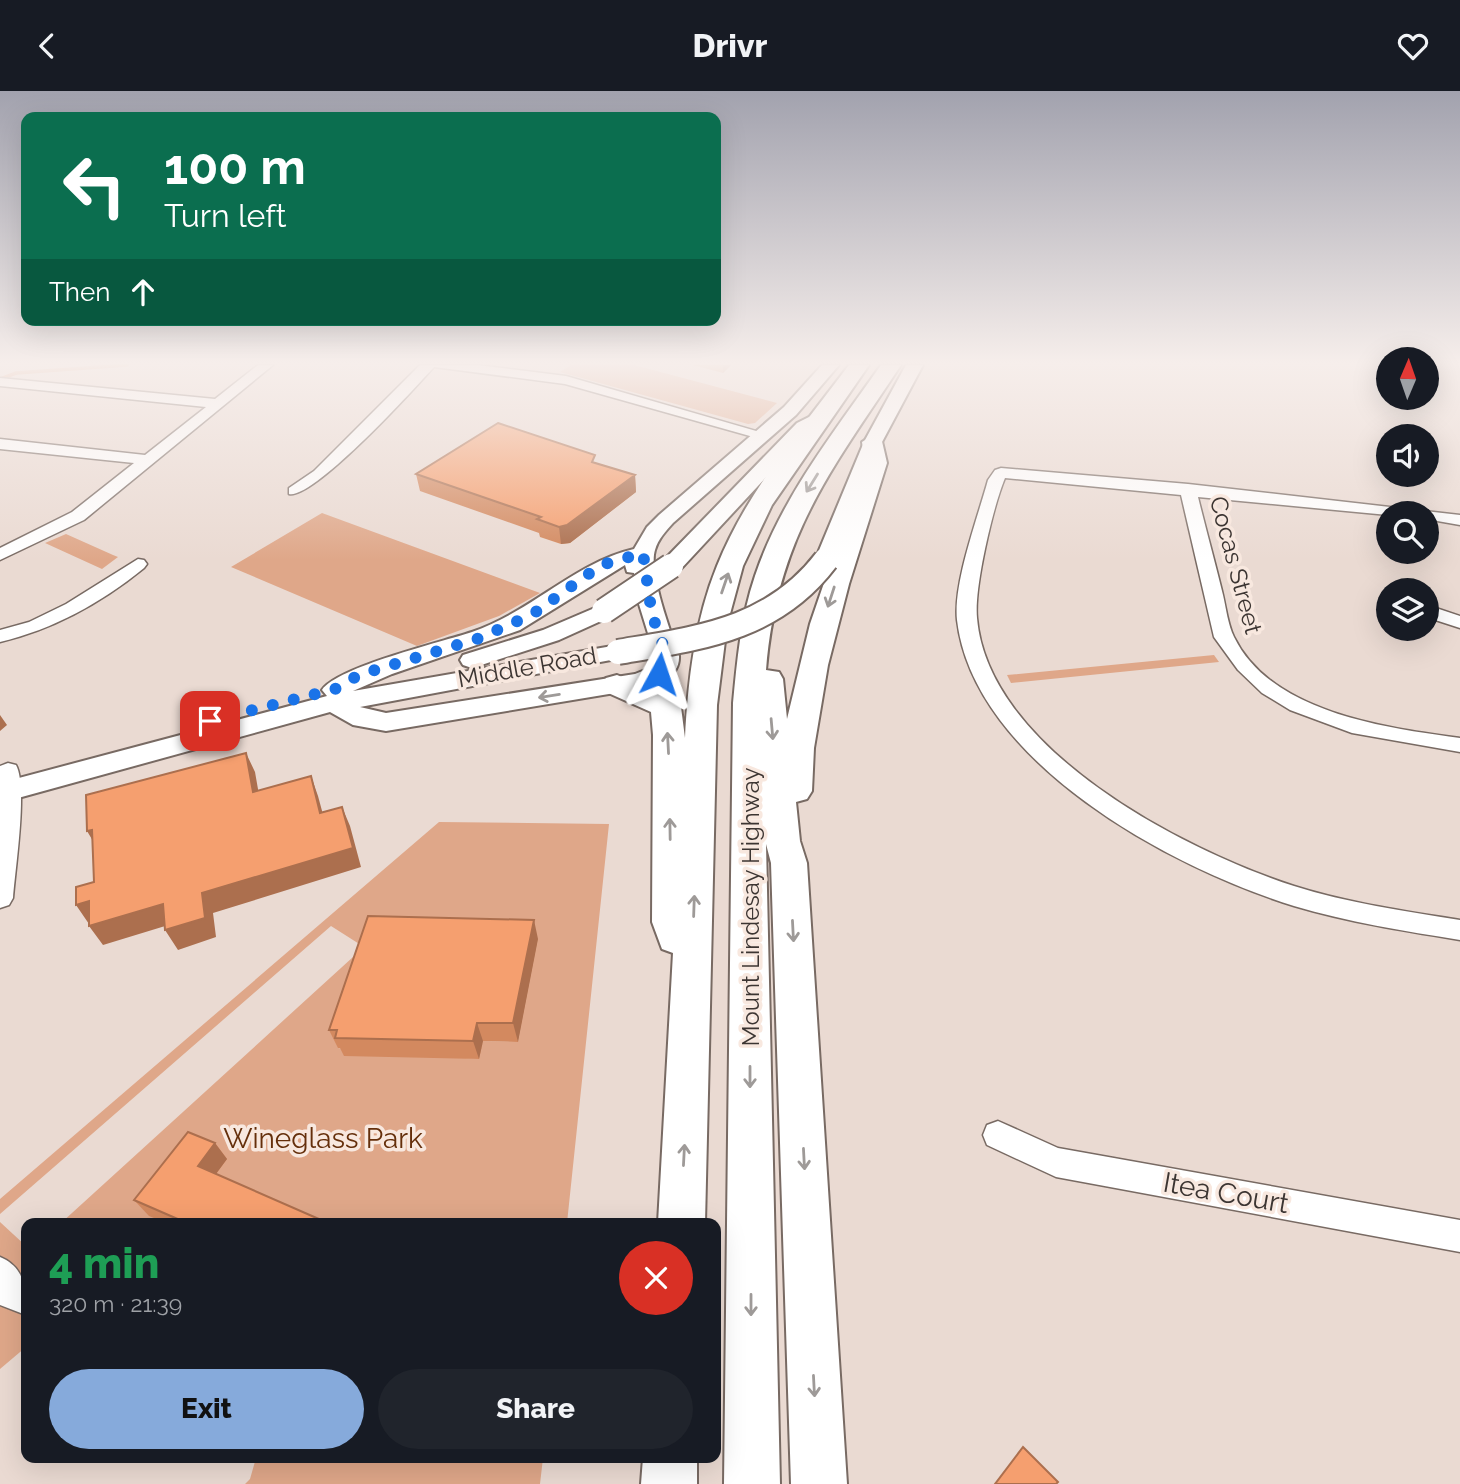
<!DOCTYPE html>
<meta charset="utf-8">
<style>
:root{--surface:#171b24;--page:#20242c;--text:#f1f3f6;--muted:#9ea1a6;--accent:#86aadb}
body{margin:0;font-family:Raleway,sans-serif;background:var(--page);color:var(--text);height:100vh;display:flex;flex-direction:column;font-size:26px;white-space:nowrap}
*{box-sizing:border-box;margin:0}
p{font-size:23px;color:var(--muted)}
.icon{flex:none;width:38px;height:38px;fill:none;stroke:currentColor;stroke-width:2;stroke-linecap:round;stroke-linejoin:round}
.map{position:relative;flex:1;overflow:hidden}
.panel{position:absolute;left:21px;top:1127px;width:700px;height:245px;display:flex;flex-direction:column;background:var(--surface);border-radius:14px;box-shadow:0 7px 28px #0002}
.panel>*{flex:none}
.banner{position:absolute;left:21px;top:21px;width:700px;height:214px;border-radius:14px;box-shadow:0 7px 28px #0002;background:#0b6e4f;color:#fff;overflow:hidden}
.needle{width:46px;rotate:2deg}
.buttons{position:absolute;left:1376px;top:256px;display:grid;gap:14px}
.buttons a{display:grid;place-items:center;width:63px;height:63px;border-radius:50%;background:var(--surface);box-shadow:0 7px 28px #0002;font-size:35px}
.pin{position:absolute;display:grid;place-items:center;width:60px;height:60px;color:#fff;margin:-30px;border-radius:14px;box-shadow:0 4px 10px #0006}
.me{position:absolute;width:77px;margin:-38px;rotate:5deg;stroke-linejoin:round;filter:drop-shadow(0 0 5px #0008)}
.turn{display:flex;align-items:center;gap:24px;height:147px;padding:0 28px;font-size:32px}
.turn .icon{width:91px;height:91px;stroke-width:2.5}
.turn b{display:block;font-size:49px;line-height:60px}
.then{display:flex;align-items:center;height:66px;padding:0 28px;background:#0003;gap:14px;font-size:26px}
.round{display:grid;place-items:center;flex:none;width:74px;height:74px;border-radius:37px;background:var(--page)}
.overview{display:flex;align-items:center;justify-content:space-between;height:119px;padding:0 28px}
h1{font-size:42px;font-weight:800;line-height:52px;color:#1e9e55}
.button{display:flex;gap:14px;margin-top:auto;padding:14px 28px}
.button a{flex:1;height:80px;border-radius:42px;background:var(--accent);color:#111;font-size:28px;font-weight:800;line-height:80px;text-align:center}
.button a+a{background:var(--page);color:var(--text)}
header{display:flex;justify-content:space-between;align-items:center;height:91px;padding:0 28px;background:var(--surface);font-size:32px;font-weight:800}
.map>svg:first-child{display:block}
.green{fill:#dfa789;fill-rule:evenodd}
.lines{fill:none;stroke-linecap:round;stroke-linejoin:round}
.stream{stroke:#da8657;stroke-width:3.5}
.minor-casing{stroke:#786a63;stroke-width:3}
.major-casing{stroke:#786a63;stroke-width:4}
.highway-casing{stroke:#786a63;stroke-width:4}
.minor{fill:#fff;fill-rule:evenodd}
.major{fill:#fff;fill-rule:evenodd}
.highway{fill:#fff;fill-rule:evenodd}
.major-bridge-casing{stroke:#786a63;stroke-width:28;stroke-linecap:butt}
.major-bridge{stroke:#fff;stroke-width:24}
.wall{fill:#d3895f}
.shaded-wall{fill:#ac6f4e}
.building{fill:#f59f6f;stroke:#ac6f4e;stroke-width:2}
.oneway{stroke:#9e9a98}
.route{stroke:#1a73e8;stroke-width:12;stroke-dasharray:0 21.6}
.labels{text-anchor:middle;dominant-baseline:central;stroke-width:7;stroke-linejoin:round;paint-order:stroke}
.street-label{font-size:24px;fill:#3c3532;stroke:#f8e8df}
.near-park-label{font-size:28px;fill:#652f0b;stroke:#f8e8df}
.near-street-label{font-size:28px;fill:#3c3532;stroke:#f8e8df}
</style>
<header><svg class="icon" aria-label="back" viewBox="0 0 24 24"><path d="M15 5l-7 7 7 7"/></svg>Drivr<svg class="icon" aria-label="heart" viewBox="0 0 24 24"><path d="M12 20l-8-8c-3-5 5-10 8-4 3-6 11-1 8 4z"/></svg></header>
<div class="map">
<svg width="1460" height="1393" viewBox="0 0 1460 1393">
<rect width="100%" height="100%" fill="#eadad2"/>
<path class="green" d="M571,274H634L777,312L755,332L748,333L560,281Z
M322,422L540,502L499,525L417,555L231,476Z
M66,443L113,464L118,466L102,478L45,452Z
M1214,564L1219,571L1011,592L1007,584Z
M439,731L609,733L567,1132H304L149,1124L166,1132H61L364,856L331,835L0,1123V1108ZM538,848L518,951L483,950L478,968L338,957Z
M0,1131L26,1155V1256L0,1278Z
M256,1367H543L540,1393H245L250,1388Z"/>
<g class="lines">
<path class="stream" d="M0,288L16,282L127,274"/>
<defs>
<path id="minor" d="M258,274H273L84,429L0,469V457L72,421L134,372L0,358V348L145,364L206,316L0,295V287L215,308Z
M420,274H477L566,285L770,344L762,349L757,347L565,293L434,276C414,298 313,409 289,403V397L314,380Z
M1001,377L1188,393L1460,424V434L1426,428V422L1388,424L1198,406C1206,439 1215,471 1223,504C1226,517 1228,534 1234,546C1271,622 1386,637 1460,647V661L1352,642L1290,619L1262,602L1238,579L1214,546L1181,404L1005,387C993,416 974,496 977,527C988,658 1183,759 1294,795C1347,812 1405,820 1460,829V849C1404,840 1348,831 1294,815C1171,777 974,671 957,529C953,492 978,426 988,389L995,379Z
M138,468L144,469L147,473L144,477C101,512 54,538 0,551V539L29,531L66,513Z
M1433,516L1460,525V537L1426,526V518Z
M8,672L16,674C28,695 15,779 13,807L9,814L0,817V675Z
M998,1030L1058,1057L1460,1129V1161L1056,1086L987,1054L983,1044L987,1034Z
M0,1166C26,1177 26,1199 26,1224L0,1214Z"/>
<path id="major" d="M822,274H839L796,324L673,432C666,440 658,448 655,459C648,481 671,542 679,565C680,587 657,593 639,598L386,640L353,634L330,621L0,712V692L327,605L322,599C337,576 442,551 472,541C533,520 574,472 634,458L647,436L659,424L784,316ZM625,474L627,481L634,482L638,510L655,565L650,577L635,583L386,622L360,616L627,566L630,561L627,556L618,554L353,600L392,583L520,539Z
M906,274H923L882,351L837,469L834,474H818L815,469L864,351Z
M819,321L825,322L828,326L809,340L679,480H663L660,475L663,470L797,332Z
M604,513L612,515L616,520L612,525L559,549L472,577L463,574L460,569L463,564L543,539Z"/>
<path id="highway" d="M849,274H869L772,414L743,475L727,534L717,614L705,1132H658L673,862L662,858L652,831L653,644L651,621L606,601L602,594L606,587L617,584L646,596L644,583L649,576L659,574L669,576L681,616L685,647C688,589 695,529 717,475C747,400 801,338 849,274Z
M881,274H901C830,381 777,446 766,579L779,581L783,588L787,628L810,533L865,372L862,351L873,344L881,346L887,372L849,493L828,574L814,657L812,700L807,708L796,711L800,750L807,772L847,1393H791L771,772L766,753L780,1393H724L733,612C737,569 741,526 755,485C781,407 834,341 881,274Z
M643,1367H697V1393H641Z"/>
</defs>
<use href="#minor" class="minor-casing"/>
<use href="#major" class="major-casing"/>
<use href="#highway" class="highway-casing"/>
<use href="#minor" class="minor"/>
<use href="#major" class="major"/>
<use href="#highway" class="highway"/>
<defs>
<path id="major-bridge" d="M604,520L671,475
M618,561C699,547 773,539 826,469"/>
</defs>
<use href="#major-bridge" class="major-bridge-casing"/>
<use href="#major-bridge" class="major-bridge"/>
</g>
<path class="wall" d="M693,274H731L723,282Z
M596,372L635,384L636,401L570,452L561,453L540,446L539,442L420,400L416,383Z
M538,848L518,951L483,950L479,968L344,965L340,957H338L329,939Z
M215,1052L227,1068L216,1083L328,1132H166L149,1125L134,1109Z"/>
<path class="shaded-wall" d="M723,274H731L723,282Z
M635,384L636,401L570,452L561,453L559,436Z
M0,624L7,634L0,640Z
M246,662L255,681L262,721L253,701Z
M311,685L318,705L328,742L320,722Z
M342,716L350,735L361,776L213,822L216,846L178,859L165,839L202,802Z
M92,739L99,760L87,740Z
M89,810V833L76,814Z
M163,813L175,832L103,854L89,835Z
M534,829L538,848L518,951L513,932Z
M477,932L483,950L479,968L473,950Z
M215,1052L227,1068L210,1091L198,1075Z"/>
<path class="building" d="M498,332L595,364L592,371L635,384L567,434L559,436L537,428L541,426L416,383Z
M246,662L253,701L311,685L320,722L342,716L353,757L202,802L205,827L165,839L163,813L89,835V810L76,814V796L94,791L92,739L87,740L86,704Z
M368,825L534,829L513,932H477L473,950L335,947L337,939H329Z
M188,1041L215,1052L198,1075L328,1132H178L180,1129L134,1109Z
M1023,1356L1058,1391L1056,1393H995Z"/>
<defs><path id="oneway-shaft" d="M-6 0H5M1.5-3L5.5 0L1.5 3" fill="none" stroke-width="1.6" stroke-linecap="round" stroke-linejoin="round" transform="scale(1.75)"/></defs>
<g class="oneway">
<use href="#oneway-shaft" transform="translate(812 392) rotate(122)"/>
<use href="#oneway-shaft" transform="translate(725 492) rotate(-71)"/>
<use href="#oneway-shaft" transform="translate(831 506) rotate(108)"/>
<use href="#oneway-shaft" transform="translate(549 605) rotate(171)"/>
<use href="#oneway-shaft" transform="translate(772 638) rotate(85)"/>
<use href="#oneway-shaft" transform="translate(668 652) rotate(-93)"/>
<use href="#oneway-shaft" transform="translate(670 738) rotate(-91)"/>
<use href="#oneway-shaft" transform="translate(694 815) rotate(-88)"/>
<use href="#oneway-shaft" transform="translate(793 840) rotate(87)"/>
<use href="#oneway-shaft" transform="translate(750 986) rotate(90)"/>
<use href="#oneway-shaft" transform="translate(684 1064) rotate(-87)"/>
<use href="#oneway-shaft" transform="translate(804 1068) rotate(87)"/>
<use href="#oneway-shaft" transform="translate(751 1214) rotate(90)"/>
<use href="#oneway-shaft" transform="translate(814 1295) rotate(87)"/>
</g>
<linearGradient id="sky" x2="0" y2="1"><stop stop-color="#a2a2ae"/><stop offset="0.58" stop-color="#f6eeeb"/><stop offset="1" stop-color="#f6eeeb" stop-opacity="0"/></linearGradient>
<rect width="1460" height="469" fill="url(#sky)"/>
<g class="lines">
<path class="route" d="M210,630L335,598L359,584L477,548L533,523L601,474L643,462L652,524L667,565L659,583"/>
</g>
<g class="labels">
<g class="street-label">
<text transform="translate(1236 474) rotate(75)">Cocas Street</text>
<text transform="translate(527 576) rotate(-10)">Middle Road</text>
<text transform="translate(750 816) rotate(-90)">Mount Lindesay Highway</text>
</g>
<g class="near-park-label">
<text x="323" y="1047">Wineglass Park</text>
</g>
<g class="near-street-label">
<text transform="translate(1226 1102) rotate(10)">Itea Court</text>
</g>
</g>
</svg>
<div class="buttons">
<a><svg class="needle" viewBox="-14 -14 28 28"><path d="M0-13l5 13h-10z" fill="#e53935"/><path d="M0 13l5-13h-10z" fill="#9ea1a6"/></svg></a>
<a><svg class="icon" aria-label="sound" viewBox="0 0 24 24"><path d="M4 9h4l5-4v14l-5-4H4zM17 9q2 3 0 6"/></svg></a>
<a><svg class="icon" aria-label="search" viewBox="0 0 24 24"><circle cx="10" cy="10" r="6"/><path d="M15 15l6 6"/></svg></a>
<a><svg class="icon" aria-label="layers" viewBox="0 0 24 24"><path d="M12 4l9 5-9 5-9-5zM3 14l9 5 9-5"/></svg></a>
</div>
<div class="pin" style="left:210px;top:630px;background:#d93025"><svg class="icon" aria-label="arrive" viewBox="0 0 24 24"><path d="M6 21V4h12l-3 4 3 4H6"/></svg></div>
<svg class="me" style="left:659px;top:583px" viewBox="-20 -20 40 40"><path d="M0-17L14 15 0 8-14 15z" fill="#1a73e8" stroke="#fff" stroke-width="4"/></svg>
<div class="banner">
<div class="turn"><svg class="icon" aria-label="left" viewBox="0 0 24 24"><path d="M17 20v-9H6M10 6l-5 5 5 5"/></svg><div><b>100 m</b>Turn left</div></div>
<div class="then">Then<svg class="icon" aria-label="ahead" viewBox="0 0 24 24"><path d="M12 20V5M6 11l6-6 6 6"/></svg></div>
</div>
<section class="panel">
<div class="overview"><div><h1>4 min</h1><p>320 m · 21:39</p></div><a class="round" style="background:#d93025;color:#fff"><svg class="icon" aria-label="close" viewBox="0 0 24 24"><path d="M6 6l12 12M18 6L6 18"/></svg></a></div>
<div class="button"><a>Exit</a><a>Share</a></div>
</section>
</div>
